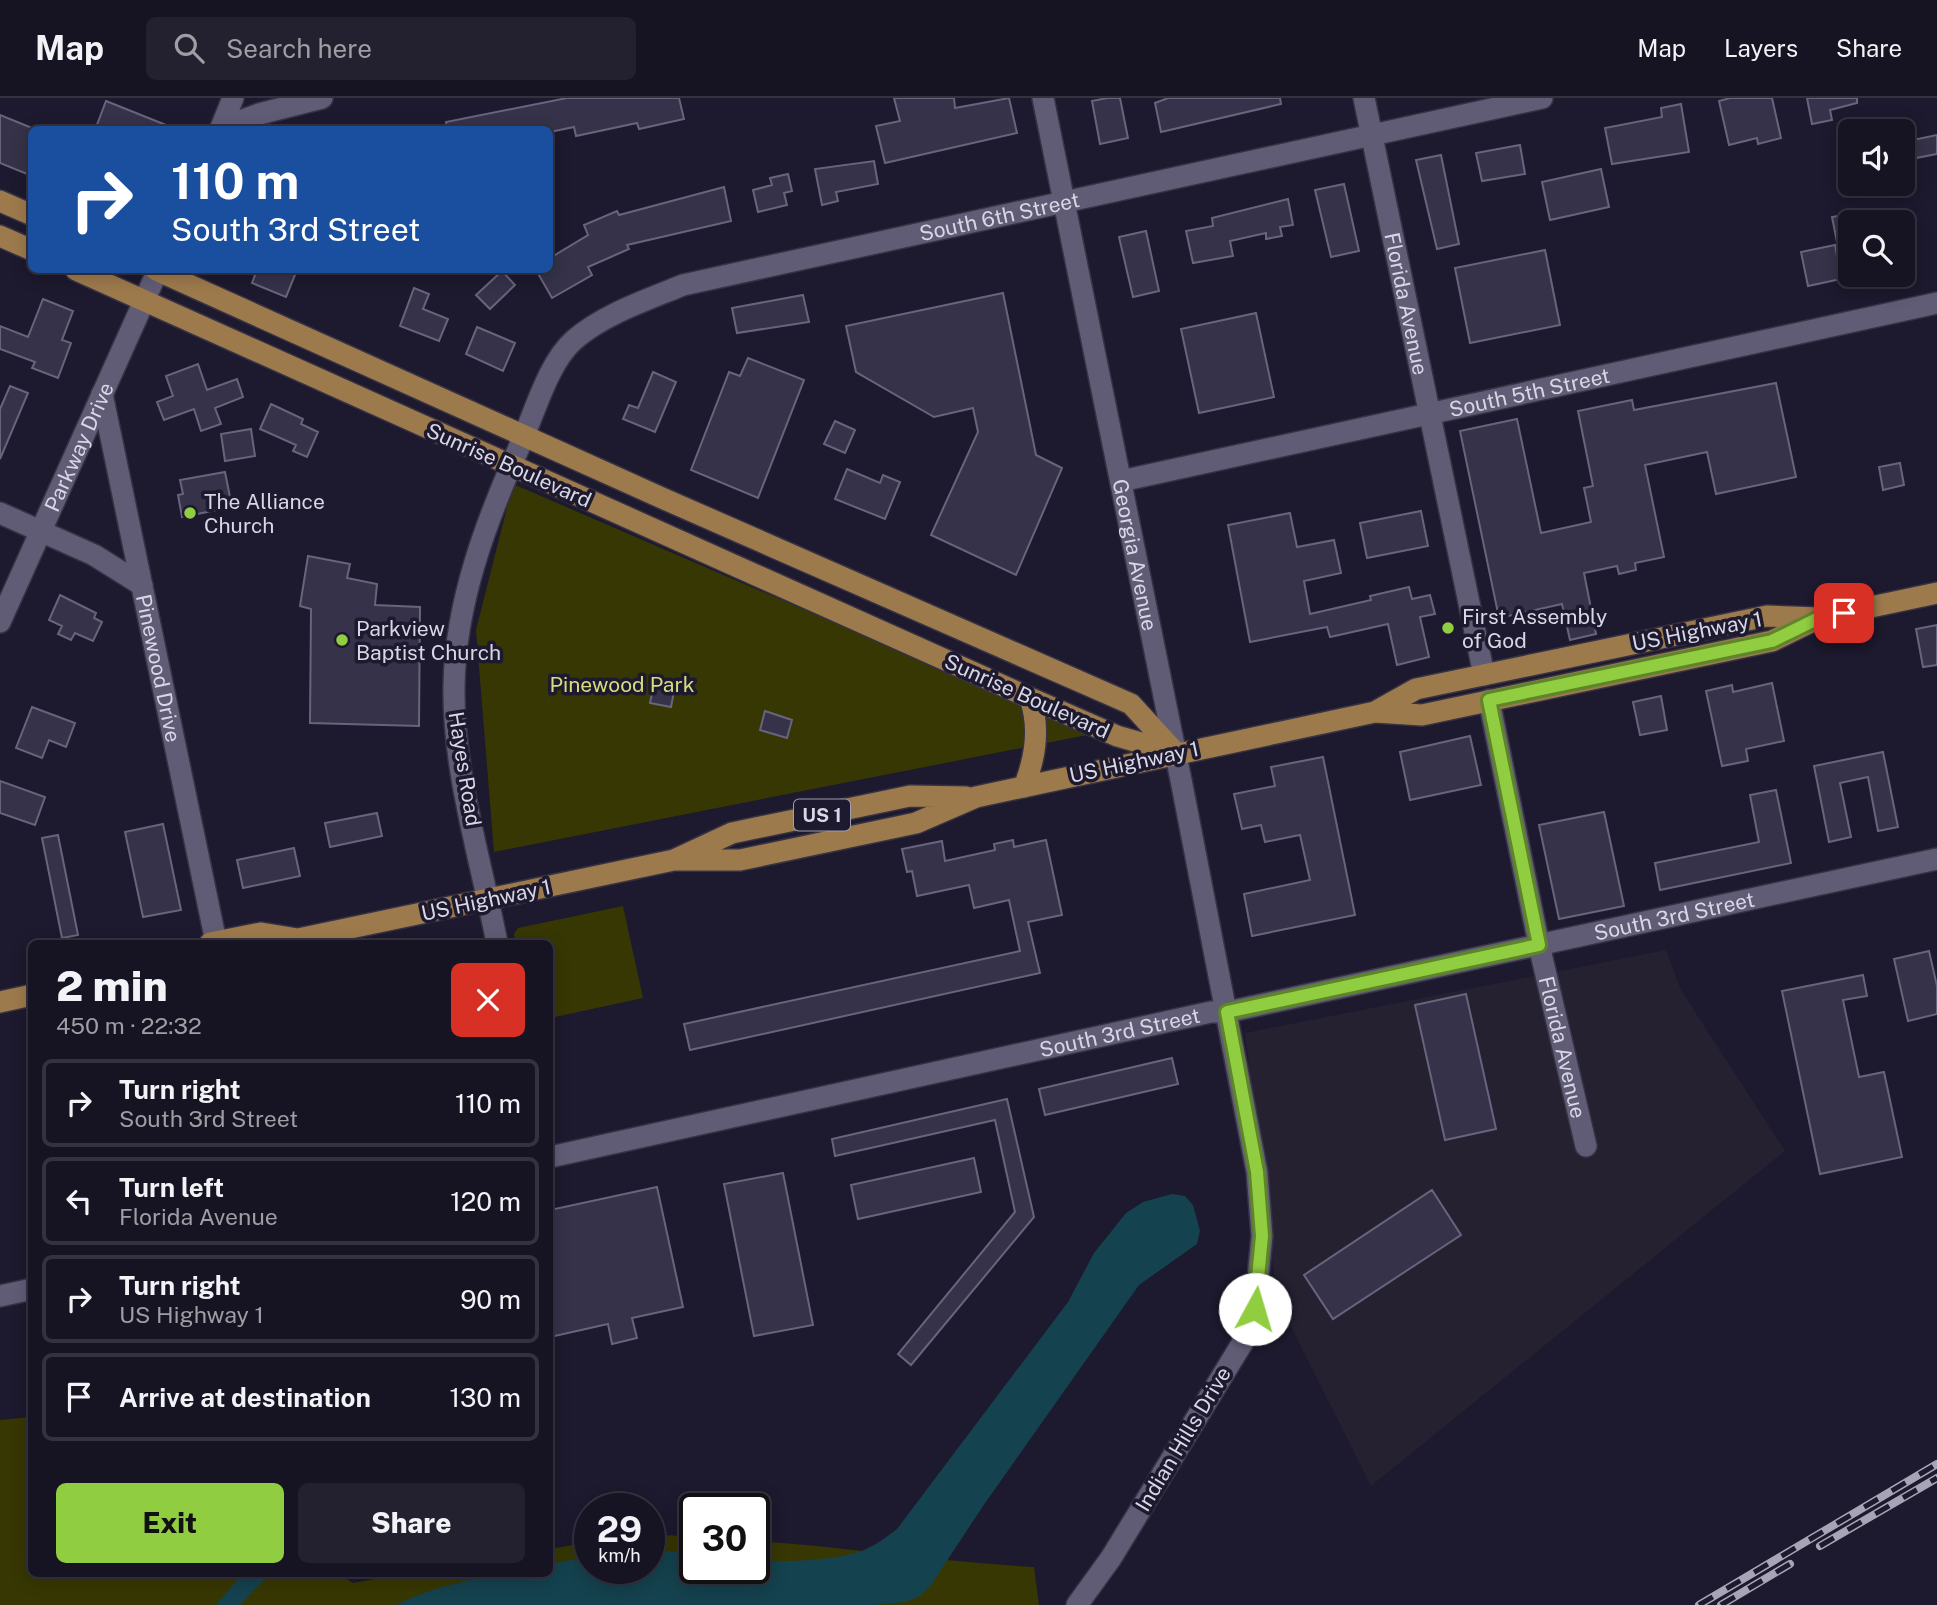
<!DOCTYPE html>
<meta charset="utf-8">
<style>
:root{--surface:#161322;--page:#23202f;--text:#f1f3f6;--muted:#9e9ea5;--line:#353240;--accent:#91cd40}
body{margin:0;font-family:"Public Sans",sans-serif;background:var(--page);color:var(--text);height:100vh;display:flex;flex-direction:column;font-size:26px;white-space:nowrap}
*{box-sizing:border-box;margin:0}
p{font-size:23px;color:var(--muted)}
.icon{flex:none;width:38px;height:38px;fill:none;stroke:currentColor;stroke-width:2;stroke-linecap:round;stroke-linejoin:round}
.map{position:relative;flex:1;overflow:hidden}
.panel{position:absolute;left:28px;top:842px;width:525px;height:637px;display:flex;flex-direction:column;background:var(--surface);border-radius:10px;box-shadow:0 4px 18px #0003,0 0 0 2px var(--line)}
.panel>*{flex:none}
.banner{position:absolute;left:28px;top:28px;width:525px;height:147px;border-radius:10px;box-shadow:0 4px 18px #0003,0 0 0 2px var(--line);background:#1a4fa0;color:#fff;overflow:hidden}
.controls{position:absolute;left:1838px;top:21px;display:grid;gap:14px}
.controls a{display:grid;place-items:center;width:77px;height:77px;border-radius:10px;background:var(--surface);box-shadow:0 4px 18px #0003,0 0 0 2px var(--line);font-size:35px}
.speed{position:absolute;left:574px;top:1395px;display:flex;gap:14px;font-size:35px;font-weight:700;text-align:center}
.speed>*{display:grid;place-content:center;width:91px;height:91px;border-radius:50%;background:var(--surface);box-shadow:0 4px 18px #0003,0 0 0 2px var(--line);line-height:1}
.speed small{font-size:18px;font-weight:400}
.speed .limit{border:4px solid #111;border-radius:10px;background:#fff;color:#111}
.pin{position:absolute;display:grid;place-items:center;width:60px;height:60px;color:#fff;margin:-30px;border-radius:14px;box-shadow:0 4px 10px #0006}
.me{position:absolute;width:77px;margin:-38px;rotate:6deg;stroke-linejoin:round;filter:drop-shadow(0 0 5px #0008)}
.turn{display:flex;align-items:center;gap:24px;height:147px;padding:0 28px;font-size:32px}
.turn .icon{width:91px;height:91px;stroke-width:2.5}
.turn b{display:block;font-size:49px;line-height:60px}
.round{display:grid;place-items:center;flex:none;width:74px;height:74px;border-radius:10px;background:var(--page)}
.headline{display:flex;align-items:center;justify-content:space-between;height:119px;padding:0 28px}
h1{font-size:42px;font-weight:800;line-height:52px}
.primary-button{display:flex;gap:14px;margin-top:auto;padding:14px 28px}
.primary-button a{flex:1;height:80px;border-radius:10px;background:var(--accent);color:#111;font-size:28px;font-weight:800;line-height:80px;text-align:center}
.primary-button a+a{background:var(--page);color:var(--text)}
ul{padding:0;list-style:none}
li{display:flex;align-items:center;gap:21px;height:88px;margin:0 14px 10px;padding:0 14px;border:4px solid var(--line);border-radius:10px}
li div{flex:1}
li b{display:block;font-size:26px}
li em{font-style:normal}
header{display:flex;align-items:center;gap:42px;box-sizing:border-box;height:98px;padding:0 35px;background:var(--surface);border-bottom:2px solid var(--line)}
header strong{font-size:33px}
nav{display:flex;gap:38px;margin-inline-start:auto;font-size:24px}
.search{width:490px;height:63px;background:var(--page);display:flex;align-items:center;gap:18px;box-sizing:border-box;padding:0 24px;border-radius:10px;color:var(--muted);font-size:26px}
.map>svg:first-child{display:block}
.industrial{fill:#252131}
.green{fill:#373703}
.water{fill:#14424e}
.building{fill:#353249;stroke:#68647e;stroke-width:2}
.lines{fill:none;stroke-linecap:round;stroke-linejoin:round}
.minor-casing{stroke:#363244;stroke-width:24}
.major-casing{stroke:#363244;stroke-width:24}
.minor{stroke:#605c76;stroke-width:21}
.major{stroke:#9d7a4c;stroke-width:21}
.rail-casing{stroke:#a7a5b5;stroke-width:8}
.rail{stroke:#1d192e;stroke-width:5;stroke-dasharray:16;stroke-linecap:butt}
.route-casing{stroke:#5e852a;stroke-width:18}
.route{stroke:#91cd40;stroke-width:12}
.poi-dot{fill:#91cd40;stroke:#1d192e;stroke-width:2.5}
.labels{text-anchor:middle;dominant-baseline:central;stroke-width:7;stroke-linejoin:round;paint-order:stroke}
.shield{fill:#1d192e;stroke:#a09eae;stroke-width:2}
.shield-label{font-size:19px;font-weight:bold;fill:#d8d7e5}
.street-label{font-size:21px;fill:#d8d7e5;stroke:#1d192e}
.poi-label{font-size:21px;fill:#d8d7e5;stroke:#1d192e;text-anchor:start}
.park-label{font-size:21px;fill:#d9dc7e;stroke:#1d192e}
</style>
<header>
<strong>Map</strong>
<div class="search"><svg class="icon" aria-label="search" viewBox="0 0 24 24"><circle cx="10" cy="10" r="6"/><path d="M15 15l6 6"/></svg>Search here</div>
<nav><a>Map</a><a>Layers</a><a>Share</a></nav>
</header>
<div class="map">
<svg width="1937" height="1507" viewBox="0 0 1937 1507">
<rect width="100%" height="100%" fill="#1d192e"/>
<path class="industrial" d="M1666,852L1681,892L1785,1053L1371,1388L1277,1201L1245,935Z"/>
<path class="green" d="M513,386L1092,636L494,754L476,532Z
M623,808L643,900L550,920V845H515L514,836L518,830Z
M31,1319L32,1475H338L353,1485L407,1475H550V1451L590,1444V1470H649V1436L695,1439V1470H754V1443C848,1449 940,1464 1034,1469L1039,1507H0V1322Z"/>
<path class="water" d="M1172,1096L1185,1098L1193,1107L1200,1133L1197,1146L1139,1187L983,1408L931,1487L920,1498L906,1504L874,1507H396C446,1483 495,1475 550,1475V1466L590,1458V1470H649V1451L695,1456V1470H754V1462C782,1465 833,1462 859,1454C873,1449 885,1440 897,1431L1068,1204L1094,1155L1126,1115L1143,1104Z
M243,1475H271L240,1507H216Z"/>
<path class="building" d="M567,0H679L684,21L639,31L637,25L576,38L574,29L550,34L447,32L446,24Z
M894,0H954L955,10L1009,0L1017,35L885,65L876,28L900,23Z
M1107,0H1120L1128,40L1100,46L1092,3Z
M1168,0H1280L1281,6L1161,34L1155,5Z
M1730,0H1772L1781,40L1758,46L1757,40L1729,47L1719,3Z
M1807,0H1857V5L1830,12L1832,22L1812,26Z
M106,3L176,31V32H95Z
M1681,6L1689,54L1612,66L1605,30L1662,19L1661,10Z
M0,17L32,30V78L0,65Z
M1937,37V56L1911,61L1908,43Z
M1520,47L1525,76L1482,83L1476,55Z
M1441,57L1459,146L1437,151L1416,62Z
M874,63L878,86L836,94L838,103L822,107L815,71Z
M1601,71L1609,109L1550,122L1542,84Z
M788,76L792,93L784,95L787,107L758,114L753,92L772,87L770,80Z
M1344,86L1359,153L1331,159L1315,92Z
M724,89L731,123L627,147L629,151L588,169L592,177L552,200L536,172H550V160L588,137L584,127L617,113L619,117Z
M1288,101L1293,127L1280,129L1282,138L1266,141V135L1230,143L1233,158L1193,165L1186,133L1213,128L1212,120Z
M1850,116V141L1837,144L1832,119Z
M1146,133L1159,193L1133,199L1119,139Z
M1835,147L1841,181L1808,188L1801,154Z
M1545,152L1560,227L1470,245L1455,170Z
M257,172H297L286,199L252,185Z
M502,173L515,187L490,211L476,197Z
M414,190L429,196L423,211L448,221L439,243L400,228Z
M1003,195L1036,357L1062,370L1016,477L931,437L978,334L973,310L934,319L856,274L846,228Z
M803,197L809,224L737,235L732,210Z
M43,201L73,213L62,242L71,245L58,280L32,270L35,264L0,251V228L28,239Z
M1256,215L1274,299L1199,315L1181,231Z
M477,229L515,245L503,273L466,256Z
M748,260L804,282L758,400L691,372L729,274L740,278Z
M198,266L207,292L237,281L243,299L215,310L221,326L201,333L194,311L164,322L157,304L173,298L166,278Z
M653,274L676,284L655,334L623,321L629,307L638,310Z
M1776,285L1796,379L1716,396L1707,354L1645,367L1664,459L1635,465L1636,472L1619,476L1617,468L1584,475L1596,536L1570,542L1562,506L1499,520L1460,333L1517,321L1541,435L1591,424L1584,390L1593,388L1578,313L1632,302L1634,312Z
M10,288L28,295L0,361V311Z
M271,306L303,321L301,326L318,334L307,359L293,353L296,347L260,331Z
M835,323L855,332L845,355L824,346Z
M251,331L255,358L225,363L221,336Z
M1900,365L1904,387L1883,392L1879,369Z
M847,371L880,385L883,377L900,384L885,421L835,401Z
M225,374L232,409L182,419L178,397L183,396L180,382Z
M1421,413L1428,448L1367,460L1360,425Z
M1290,415L1297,449L1334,442L1341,475L1304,483L1310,516L1371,502L1370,498L1409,489L1412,501L1430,497L1435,516L1420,519L1429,559L1397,567L1388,526L1330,539L1327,529L1250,544L1228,427Z
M308,458L350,466L347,480L377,486L375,507L420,509L419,628L310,625L311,511L300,508Z
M60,497L96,515L94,520L102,524L93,543L75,535L71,542L58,536L62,528L49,522Z
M1937,527V567L1923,569L1916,531Z
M654,585L675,588L671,609L650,605Z
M1772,585L1784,643L1746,651L1748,663L1722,668L1706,593L1732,587L1733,594Z
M1661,598L1667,632L1640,637L1633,604Z
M32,609L75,625L66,649L49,642L42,660L16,650Z
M765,613L792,622L787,640L760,632Z
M1470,638L1481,687L1410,702L1400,654Z
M1883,654L1898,729L1878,733L1868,679L1840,685L1851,739L1829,744L1814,668Z
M1323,659L1355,817L1252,838L1244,796L1310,782L1300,737L1265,744L1261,727L1242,731L1234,696L1275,688L1271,669Z
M0,683L45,699L35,727L0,715Z
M1776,692L1791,765L1660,792L1655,765L1759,744L1750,697Z
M1604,714L1624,808L1559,821L1539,727Z
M377,715L382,738L330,749L325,725Z
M163,726L181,812L143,819L125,734Z
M58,737L78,837L62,840L42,740Z
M1013,742L1014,749L1046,742L1062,817L1028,824L1040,875L690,952L684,926L1020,853L1009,802L974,810L969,787L917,798L912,773L907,774L902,751L942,743L945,763L995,752L994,746Z
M294,750L300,778L243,790L237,762Z
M1929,853L1937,888V916L1908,923L1894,861Z
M1863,877L1867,898L1843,902L1859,979L1884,974L1902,1059L1820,1076L1782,893Z
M1466,896L1496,1031L1445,1042L1415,907Z
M1172,960L1178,986L1045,1017L1039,991Z
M1007,1001L1034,1119L911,1267L898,1256L1015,1114L995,1022L835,1058L832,1041Z
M974,1060L981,1094L858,1121L851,1087Z
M783,1075L813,1227L754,1238L724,1086Z
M657,1089L683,1209L632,1220L637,1240L612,1246L608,1226L550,1239V1112Z
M1432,1092L1461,1137L1333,1221L1304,1177Z"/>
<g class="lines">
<defs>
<g id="minor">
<path id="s1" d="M1043,0L1182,687L1257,1074L1262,1138L1255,1211L1246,1239L1111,1460L1077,1507"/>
<path id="s2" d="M1364,0L1484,577"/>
<path d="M221,30L259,16L322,0"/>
<path d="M220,32L233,0"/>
<path id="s3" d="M102,296L216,844"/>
<path id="s4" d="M1121,383L1937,205"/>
<path d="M0,415L94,457L142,487"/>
<path id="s5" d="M0,524L158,172"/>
<path id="s6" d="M1489,602L1539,847L1586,1048"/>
<path id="s7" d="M497,845C481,762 453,675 454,589C455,504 487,421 521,345C535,314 548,265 574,242C604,216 647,202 683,187L1542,0"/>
<path id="s8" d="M550,1059L1211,914H1227L1937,761"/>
<path d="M0,1198L32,1191"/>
</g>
<path id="major" d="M0,103L32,117
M0,138L32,152
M76,172L1030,600L1117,638L1176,655
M156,172L662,400L1131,606L1174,653
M1375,614L1422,617L1772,543L1819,520L1937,495
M1024,689C1035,661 1040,629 1030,600
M674,762H740L916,725L976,699L1375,614L1416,591L1767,518L1819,520
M210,845L261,835L298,841L674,762L732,735L910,698L966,699
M0,904L32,897"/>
</defs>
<use href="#minor" class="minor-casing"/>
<use href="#major" class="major-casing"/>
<use href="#minor" class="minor"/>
<use href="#major" class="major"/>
<defs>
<path id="rail" d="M1820,1448L1937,1380
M1699,1507L1937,1366
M1721,1507L1790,1466"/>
</defs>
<use href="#rail" class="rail-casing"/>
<use href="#rail" class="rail"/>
</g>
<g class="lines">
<defs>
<path id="route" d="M1255,1211L1262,1138L1257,1074L1227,914L1539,847L1489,602L1772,543L1819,520L1844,515"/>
</defs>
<use href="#route" class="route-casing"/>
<use href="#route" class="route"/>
</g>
<g class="poi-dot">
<circle cx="190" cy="415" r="7"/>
<circle cx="1448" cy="530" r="7"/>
<circle cx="342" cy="542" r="7"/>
</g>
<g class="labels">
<rect class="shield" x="794" y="701.5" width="56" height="31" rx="5"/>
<g class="shield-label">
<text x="822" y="717">US 1</text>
</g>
<g class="street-label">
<text stroke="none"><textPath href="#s7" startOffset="1078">South 6th Street</textPath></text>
<text stroke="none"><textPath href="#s2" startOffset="210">Florida Avenue</textPath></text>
<text stroke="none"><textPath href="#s4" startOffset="418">South 5th Street</textPath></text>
<text stroke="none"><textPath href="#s5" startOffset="192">Parkway Drive</textPath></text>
<text transform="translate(509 367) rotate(24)">Sunrise Boulevard</text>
<text stroke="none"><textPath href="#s1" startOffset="466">Georgia Avenue</textPath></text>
<text transform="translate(1697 533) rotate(-11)">US Highway 1</text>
<text stroke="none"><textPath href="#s3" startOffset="280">Pinewood Drive</textPath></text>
<text transform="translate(1027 598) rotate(24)">Sunrise Boulevard</text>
<text transform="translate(1134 664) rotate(-12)">US Highway 1</text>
<text transform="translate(465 671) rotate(81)">Hayes Road</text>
<text transform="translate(486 802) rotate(-12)">US Highway 1</text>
<text stroke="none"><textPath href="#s8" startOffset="1150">South 3rd Street</textPath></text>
<text stroke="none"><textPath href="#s8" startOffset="583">South 3rd Street</textPath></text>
<text stroke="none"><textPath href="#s6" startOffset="355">Florida Avenue</textPath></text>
<text transform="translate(1183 1341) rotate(-59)">Indian Hills Drive</text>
</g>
<g class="poi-label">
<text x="204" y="403">The Alliance<tspan x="204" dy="24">Church</tspan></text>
<text x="1462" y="518">First Assembly<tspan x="1462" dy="24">of God</tspan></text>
<text x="356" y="530">Parkview<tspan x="356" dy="24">Baptist Church</tspan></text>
</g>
<g class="park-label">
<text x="622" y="586">Pinewood Park</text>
</g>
</g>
</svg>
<div class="controls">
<a><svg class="icon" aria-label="sound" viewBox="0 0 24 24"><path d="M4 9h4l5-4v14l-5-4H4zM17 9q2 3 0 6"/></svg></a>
<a><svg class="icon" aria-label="search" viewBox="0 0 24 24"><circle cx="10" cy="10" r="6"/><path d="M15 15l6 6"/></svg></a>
</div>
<div class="speed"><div>29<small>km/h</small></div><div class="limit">30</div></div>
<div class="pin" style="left:1844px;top:515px;background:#d93025"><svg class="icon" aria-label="arrive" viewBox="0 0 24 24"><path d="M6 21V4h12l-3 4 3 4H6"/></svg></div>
<svg class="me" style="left:1255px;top:1211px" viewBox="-20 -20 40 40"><circle r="19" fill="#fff"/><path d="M0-13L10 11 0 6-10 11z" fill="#91cd40"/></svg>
<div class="banner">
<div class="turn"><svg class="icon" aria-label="right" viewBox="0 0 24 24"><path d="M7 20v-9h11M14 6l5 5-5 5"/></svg><div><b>110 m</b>South 3rd Street</div></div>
</div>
<section class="panel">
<div class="headline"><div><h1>2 min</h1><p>450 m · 22:32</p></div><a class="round" style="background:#d93025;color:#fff"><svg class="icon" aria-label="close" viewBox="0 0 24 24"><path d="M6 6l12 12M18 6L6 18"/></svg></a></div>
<ul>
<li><svg class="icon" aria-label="right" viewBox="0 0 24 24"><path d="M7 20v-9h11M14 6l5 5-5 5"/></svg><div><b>Turn right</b><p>South 3rd Street</p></div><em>110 m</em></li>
<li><svg class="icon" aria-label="left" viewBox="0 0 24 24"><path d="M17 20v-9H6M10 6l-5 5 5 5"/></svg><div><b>Turn left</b><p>Florida Avenue</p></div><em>120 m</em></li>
<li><svg class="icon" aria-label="right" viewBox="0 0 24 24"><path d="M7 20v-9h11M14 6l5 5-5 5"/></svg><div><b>Turn right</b><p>US Highway 1</p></div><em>90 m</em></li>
<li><svg class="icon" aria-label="arrive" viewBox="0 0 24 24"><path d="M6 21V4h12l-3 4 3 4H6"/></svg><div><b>Arrive at destination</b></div><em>130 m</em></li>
</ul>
<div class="primary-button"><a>Exit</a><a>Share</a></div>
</section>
</div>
